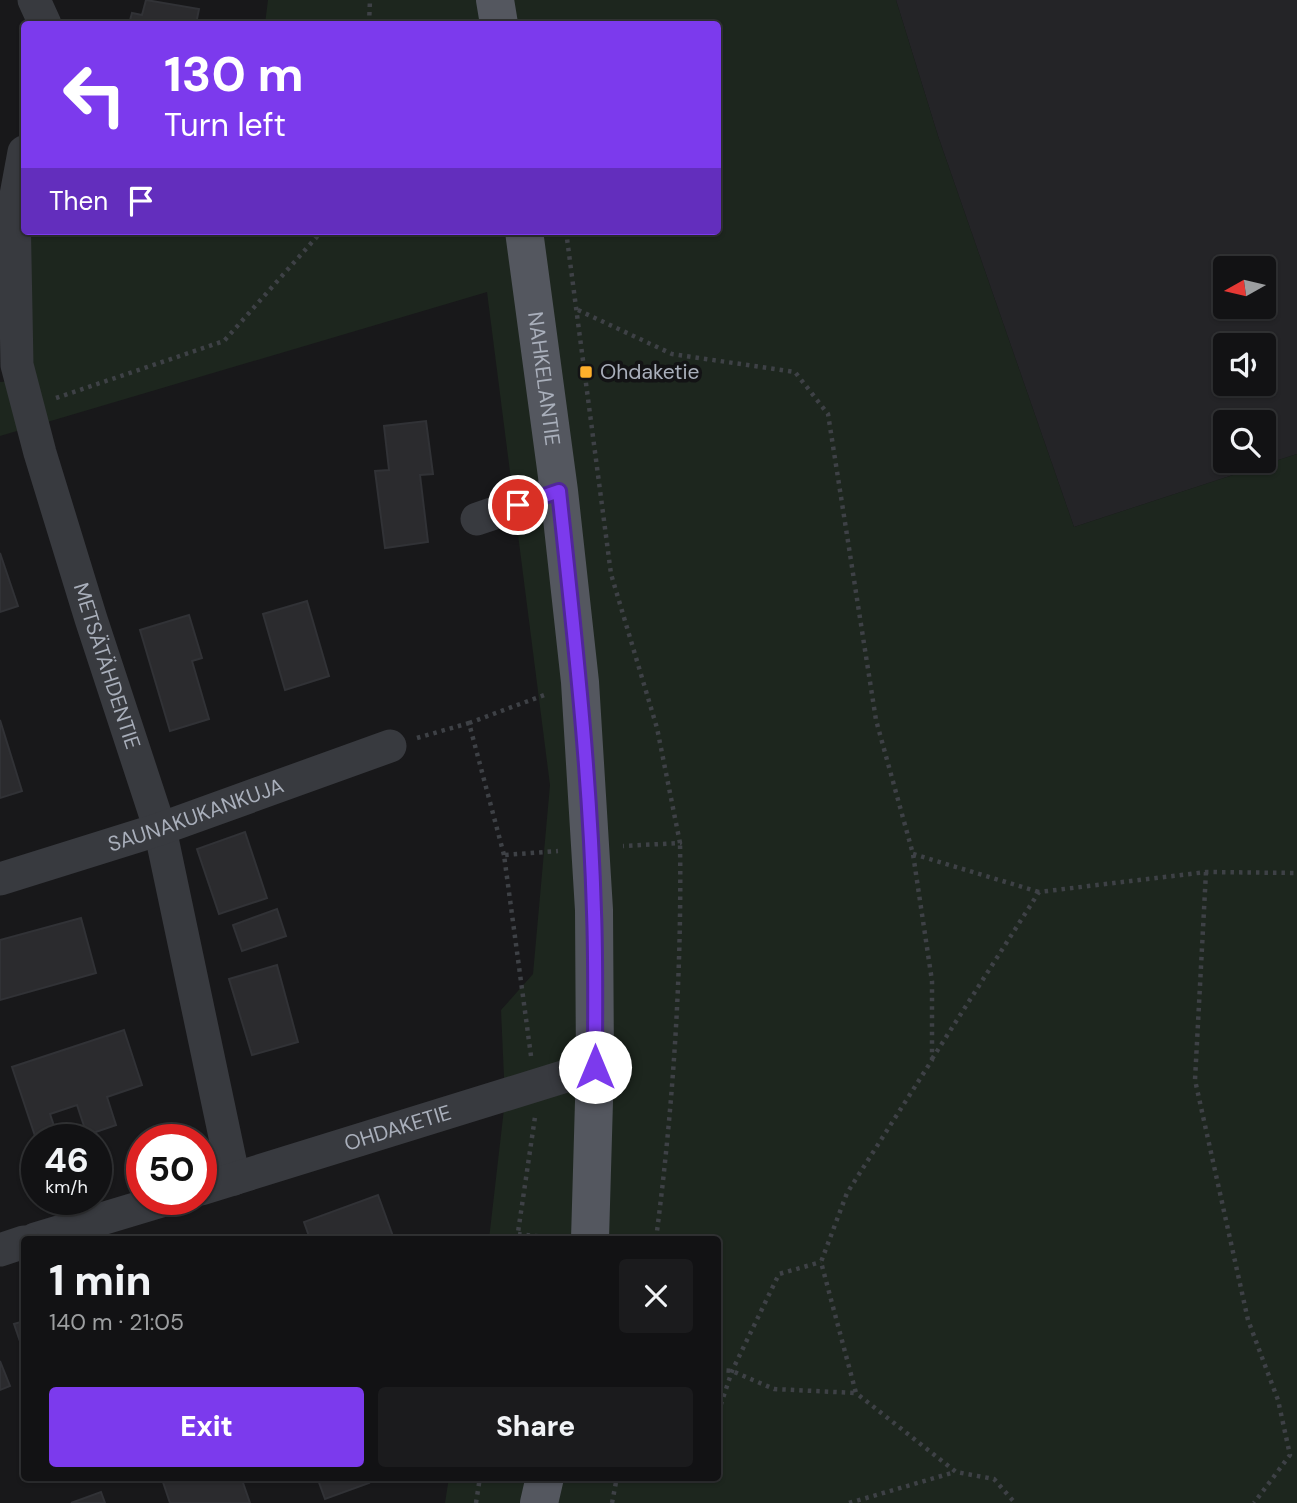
<!DOCTYPE html>
<meta charset="utf-8">
<style>
:root{--surface:#121214;--page:#1b1b1d;--text:#f1f3f6;--muted:#9c9ea0;--line:#313234;--accent:#7c3aed}
body{margin:0;font-family:"DM Sans",sans-serif;background:var(--page);color:var(--text);height:100vh;display:flex;flex-direction:column;font-size:26px;white-space:nowrap}
*{box-sizing:border-box;margin:0}
p{font-size:23px;color:var(--muted)}
.icon{flex:none;width:38px;height:38px;fill:none;stroke:currentColor;stroke-width:2;stroke-linecap:round;stroke-linejoin:round}
.map{position:relative;flex:1;overflow:hidden}
.details{position:absolute;left:21px;top:1236px;width:700px;height:245px;display:flex;flex-direction:column;background:var(--surface);border-radius:7px;box-shadow:0 2px 5px #0004,0 0 0 2px var(--line)}
.details>*{flex:none}
.guide{position:absolute;left:21px;top:21px;width:700px;height:214px;border-radius:7px;box-shadow:0 2px 5px #0004,0 0 0 2px var(--line);background:#7c3aed;color:#fff;overflow:hidden}
.needle{width:46px;rotate:262deg}
.controls{position:absolute;left:1213px;top:256px;display:grid;gap:14px}
.controls a{display:grid;place-items:center;width:63px;height:63px;border-radius:7px;background:var(--surface);box-shadow:0 2px 5px #0004,0 0 0 2px var(--line);font-size:35px}
.speed{position:absolute;left:21px;top:1124px;display:flex;gap:14px;font-size:35px;font-weight:700;text-align:center}
.speed>*{display:grid;place-content:center;width:91px;height:91px;border-radius:50%;background:var(--surface);box-shadow:0 2px 5px #0004,0 0 0 2px var(--line);line-height:1}
.speed small{font-size:18px;font-weight:400}
.speed .limit{border:10px solid #d22;background:#fff;color:#111}
.pin{position:absolute;display:grid;place-items:center;width:60px;height:60px;color:#fff;margin:-30px;border:4px solid #fff;border-radius:50%;box-shadow:0 2px 7px #0007}
.me{position:absolute;width:77px;margin:-38px;rotate:0deg;stroke-linejoin:round;filter:drop-shadow(0 0 5px #0008)}
.turn{display:flex;align-items:center;gap:24px;height:147px;padding:0 28px;font-size:32px}
.turn .icon{width:91px;height:91px;stroke-width:2.5}
.turn b{display:block;font-size:49px;line-height:60px}
.then{display:flex;align-items:center;height:66px;padding:0 28px;background:#0003;gap:14px;font-size:26px}
.round{display:grid;place-items:center;flex:none;width:74px;height:74px;border-radius:7px;background:var(--page)}
.summary{display:flex;align-items:center;justify-content:space-between;height:119px;padding:0 28px}
h1{font-size:42px;font-weight:800;line-height:52px}
.action{display:flex;gap:14px;margin-top:auto;padding:14px 28px}
.action a{flex:1;height:80px;border-radius:7px;background:var(--accent);color:#fff;font-size:28px;font-weight:800;line-height:80px;text-align:center}
.action a+a{background:var(--page);color:var(--text)}
.map>svg:first-child{display:block}
.built{fill:#242427;fill-rule:evenodd}
.green{fill:#1d261e}
.building{fill:#2b2b2e;stroke:#313236;stroke-width:2}
.lines{fill:none;stroke-linecap:round;stroke-linejoin:round}
.path{stroke:#3e4146;stroke-width:4.5;stroke-dasharray:3.5 5;stroke-linecap:butt}
.minor{stroke:#383a3f;stroke-width:33}
.major{stroke:#54575f;stroke-width:38}
.route-casing{stroke:#51269a;stroke-width:18}
.route{stroke:#7c3aed;stroke-width:12}
.poi-dot{fill:#feb02b;stroke:#131315;stroke-width:2.5}
.labels{text-anchor:middle;dominant-baseline:central;stroke-width:7;stroke-linejoin:round;paint-order:stroke}
.poi-label{font-size:21px;fill:#a9afbb;stroke:#131315;text-anchor:start}
.street-label{font-size:21px;fill:#a9afbb;stroke:#131315}
</style>
<div class="map">
<svg width="1297" height="1503" viewBox="0 0 1297 1503">
<rect width="100%" height="100%" fill="#18181a"/>
<path class="built" d="M896,0H1297V454L1074,527L938,136ZM1225,268H1264V306H1225ZM1225,345H1264V383H1225ZM1225,422H1264V460H1225Z"/>
<path class="green" d="M268,0H896L938,136L1074,527L1297,454V1503H445L449,1477H718V1239H489L505,1100L501,1010L533,974L550,785L487,292L0,436V382L29,380L25,231L237,237L238,231H718V24H265Z"/>
<path class="building" d="M146,0L199,9L196,24H129L132,13L142,15Z
M426,421L433,474L420,475L428,542L385,548L375,471L389,470L384,426Z
M0,553L18,606L0,612Z
M307,601L329,676L285,690L263,614Z
M189,615L202,658L192,661L209,719L170,731L140,630Z
M0,720L22,791L0,798Z
M245,832L267,898L219,914L197,849Z
M277,909L286,936L242,951L233,925Z
M81,918L96,973L0,1000V940Z
M277,965L298,1042L252,1055L229,979Z
M124,1030L142,1085L107,1097L116,1125L87,1135L77,1105L50,1114L55,1129L35,1136L12,1067Z
M378,1195L394,1239H310L304,1222Z
M24,1321V1353L14,1324Z
M0,1361L10,1386L0,1390Z
M167,1477H241L250,1503H170L162,1479Z
M317,1477H366L369,1483L325,1499Z
M101,1492L105,1503H71Z"/>
<g class="lines">
<path class="path" d="M369,24L370,0
M566,231L611,574L657,728L680,843L623,846
M578,310L672,354L795,372L828,414L876,720L913,854L932,981V1060L847,1193L821,1262L856,1393L956,1472L994,1479L1015,1503
M56,398L224,341L322,231
M469,723L547,694
M417,738L469,723L504,855
M913,854L1039,892
M1206,872L1195,1080L1248,1320L1278,1400L1290,1455L1254,1503
M531,1056L504,855L558,851
M932,1059L1039,892L1206,872L1297,873
M518,1234L553,1238
M517,1239L535,1117
M656,1239C673,1108 682,975 680,843
M718,1370L732,1371L774,1389L856,1393
M718,1413L732,1371L779,1274L821,1262
M476,1503L480,1477
M612,1503L617,1477
M849,1503L955,1472"/>
<g class="minor">
<path d="M34,0L45,24"/>
<path id="s1" d="M24,152L14,206L17,365L40,453L91,619L160,829L234,1179"/>
<path d="M477,519L559,491"/>
<path id="s2" d="M0,879L160,829L390,746"/>
<path id="s3" d="M201,1189L595,1067"/>
<path d="M35,1239L168,1199"/>
<path d="M0,1250L24,1242"/>
</g>
<g class="major">
<path d="M495,0L499,24"/>
<path id="s4" d="M524,231L559,491L580,682L594,910L595,1067L590,1239"/>
<path d="M539,1503L545,1477"/>
</g>
</g>
<g class="lines">
<defs>
<path id="route" d="M518,505L559,491C574,631 590,771 594,912C596,963 595,1015 595,1067"/>
</defs>
<use href="#route" class="route-casing"/>
<use href="#route" class="route"/>
</g>
<rect class="poi-dot" x="579" y="365" width="14" height="14" rx="3.5"/>
<g class="labels">
<g class="poi-label">
<text x="600" y="372">Ohdaketie</text>
</g>
<g class="street-label">
<text stroke="none"><textPath href="#s4" startOffset="149">NAHKELANTIE</textPath></text>
<text stroke="none"><textPath href="#s1" startOffset="528">METSÄTÄHDENTIE</textPath></text>
<text stroke="none"><textPath href="#s2" startOffset="206">SAUNAKUKANKUJA</textPath></text>
<text stroke="none"><textPath href="#s3" startOffset="206">OHDAKETIE</textPath></text>
</g>
</g>
</svg>
<div class="controls">
<a><svg class="needle" viewBox="-14 -14 28 28"><path d="M0-13l5 13h-10z" fill="#e53935"/><path d="M0 13l5-13h-10z" fill="#9c9ea0"/></svg></a>
<a><svg class="icon" aria-label="sound" viewBox="0 0 24 24"><path d="M4 9h4l5-4v14l-5-4H4zM17 9q2 3 0 6"/></svg></a>
<a><svg class="icon" aria-label="search" viewBox="0 0 24 24"><circle cx="10" cy="10" r="6"/><path d="M15 15l6 6"/></svg></a>
</div>
<div class="speed"><div>46<small>km/h</small></div><div class="limit">50</div></div>
<div class="pin" style="left:518px;top:505px;background:#d93025"><svg class="icon" aria-label="arrive" viewBox="0 0 24 24"><path d="M6 21V4h12l-3 4 3 4H6"/></svg></div>
<svg class="me" style="left:595px;top:1067px" viewBox="-20 -20 40 40"><circle r="19" fill="#fff"/><path d="M0-13L10 11 0 6-10 11z" fill="#7c3aed"/></svg>
<div class="guide">
<div class="turn"><svg class="icon" aria-label="left" viewBox="0 0 24 24"><path d="M17 20v-9H6M10 6l-5 5 5 5"/></svg><div><b>130 m</b>Turn left</div></div>
<div class="then">Then<svg class="icon" aria-label="arrive" viewBox="0 0 24 24"><path d="M6 21V4h12l-3 4 3 4H6"/></svg></div>
</div>
<section class="details">
<div class="summary"><div><h1>1 min</h1><p>140 m · 21:05</p></div><a class="round"><svg class="icon" aria-label="close" viewBox="0 0 24 24"><path d="M6 6l12 12M18 6L6 18"/></svg></a></div>
<div class="action"><a>Exit</a><a>Share</a></div>
</section>
</div>
